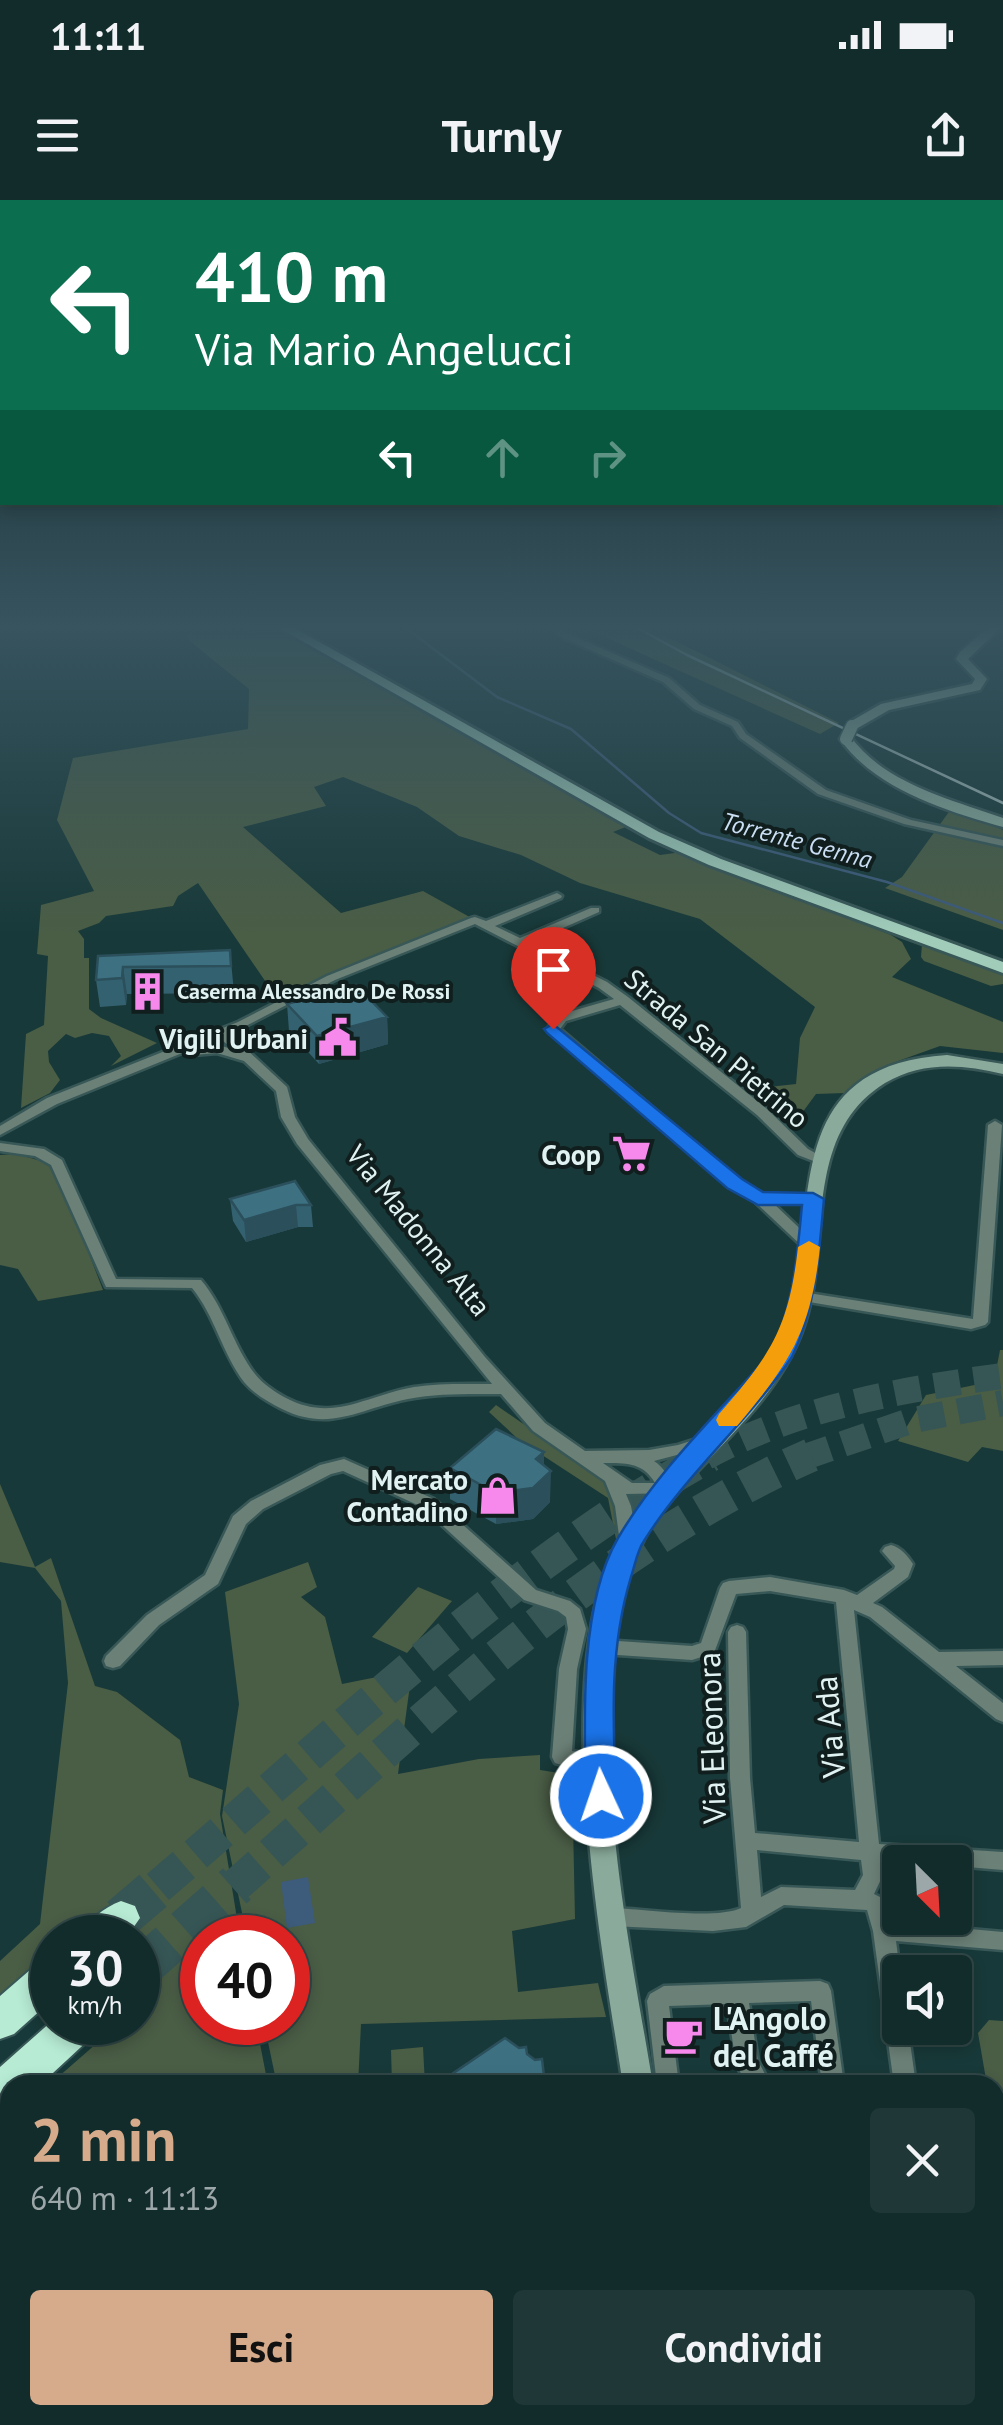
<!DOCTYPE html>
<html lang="it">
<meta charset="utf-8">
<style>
:root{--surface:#122b2b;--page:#1f3737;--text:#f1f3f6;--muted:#9ca7a9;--line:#314747;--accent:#d6ab8b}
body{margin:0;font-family:"PT Sans",sans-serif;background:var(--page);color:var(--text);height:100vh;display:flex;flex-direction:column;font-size:38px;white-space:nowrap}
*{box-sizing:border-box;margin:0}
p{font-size:32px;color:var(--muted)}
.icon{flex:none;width:55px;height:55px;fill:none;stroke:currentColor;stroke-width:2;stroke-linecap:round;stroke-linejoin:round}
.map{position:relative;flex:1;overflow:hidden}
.side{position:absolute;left:0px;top:1875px;width:1005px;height:350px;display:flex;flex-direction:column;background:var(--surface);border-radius:30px 30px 0 0;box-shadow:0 5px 15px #0003,0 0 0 2px var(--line)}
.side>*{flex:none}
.banner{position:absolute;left:0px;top:0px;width:1005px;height:305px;box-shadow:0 5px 15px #0003,0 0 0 2px var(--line);background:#0b6e4f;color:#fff;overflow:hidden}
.needle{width:65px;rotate:156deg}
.controls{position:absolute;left:882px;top:1645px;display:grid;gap:20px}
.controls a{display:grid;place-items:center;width:90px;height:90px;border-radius:10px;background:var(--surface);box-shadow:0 5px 15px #0003,0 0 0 2px var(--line);font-size:50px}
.speed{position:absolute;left:30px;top:1715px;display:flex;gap:20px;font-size:50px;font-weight:700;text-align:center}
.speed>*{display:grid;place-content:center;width:130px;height:130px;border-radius:50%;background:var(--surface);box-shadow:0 5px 15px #0003,0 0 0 2px var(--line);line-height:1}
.speed small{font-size:25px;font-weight:400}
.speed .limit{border:15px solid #d22;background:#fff;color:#111}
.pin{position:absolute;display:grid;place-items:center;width:85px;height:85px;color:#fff;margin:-102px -42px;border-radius:50% 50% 50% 0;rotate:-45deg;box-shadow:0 0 10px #0007}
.pin .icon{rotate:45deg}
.me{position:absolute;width:110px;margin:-55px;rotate:357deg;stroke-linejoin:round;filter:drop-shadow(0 0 8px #0008)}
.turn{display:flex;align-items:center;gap:35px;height:210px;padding:0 30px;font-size:45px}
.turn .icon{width:130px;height:130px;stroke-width:2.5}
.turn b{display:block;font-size:70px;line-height:85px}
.lanes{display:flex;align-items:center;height:95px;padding:0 30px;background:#0003;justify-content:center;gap:50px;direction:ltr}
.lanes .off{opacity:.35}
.round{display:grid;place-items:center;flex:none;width:105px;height:105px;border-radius:10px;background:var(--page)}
.head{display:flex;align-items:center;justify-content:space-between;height:170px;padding:0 30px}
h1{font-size:60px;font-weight:600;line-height:75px;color:var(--accent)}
.primary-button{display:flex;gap:20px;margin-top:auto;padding:20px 30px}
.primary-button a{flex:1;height:115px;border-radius:10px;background:var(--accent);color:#111;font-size:40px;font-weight:600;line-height:115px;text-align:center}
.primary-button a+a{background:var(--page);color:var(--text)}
.status{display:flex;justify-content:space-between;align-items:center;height:70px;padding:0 50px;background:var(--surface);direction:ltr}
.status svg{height:28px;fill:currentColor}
header{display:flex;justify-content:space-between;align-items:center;height:130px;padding:0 30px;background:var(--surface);font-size:45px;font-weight:600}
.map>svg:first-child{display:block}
.green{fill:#4a5d45}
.water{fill:#3d5b7a}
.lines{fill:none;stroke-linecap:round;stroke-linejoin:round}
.stream{stroke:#3d5b7a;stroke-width:2.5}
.highway-tunnel-far2{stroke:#365555;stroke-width:26;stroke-dasharray:26 14;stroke-linecap:butt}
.highway-tunnel-far1{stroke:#365555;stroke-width:34;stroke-dasharray:34 16;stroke-linecap:butt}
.highway-tunnel{stroke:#365555;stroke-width:42;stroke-dasharray:42 21;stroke-linecap:butt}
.street-casing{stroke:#385757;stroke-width:5}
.secondary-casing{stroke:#385757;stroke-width:5}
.primary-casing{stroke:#385757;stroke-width:6}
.highway-casing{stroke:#385757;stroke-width:4}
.street{fill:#6b8077;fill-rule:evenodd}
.secondary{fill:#8aab9c;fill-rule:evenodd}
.primary{fill:#a1ccba;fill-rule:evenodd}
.highway{fill:#b7ebd4;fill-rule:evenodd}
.rail{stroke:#a4baba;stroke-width:2.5}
.secondary-bridge-casing{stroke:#385757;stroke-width:15;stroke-linecap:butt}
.secondary-bridge{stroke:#8aab9c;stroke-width:12}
.wall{fill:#346170}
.shaded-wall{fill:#2b4f5b}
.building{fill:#3d7182;stroke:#2b4f5b;stroke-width:2.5}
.route{fill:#1a73e8;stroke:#114b97;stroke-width:2.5}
.slow{fill:#f59e0b}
.labels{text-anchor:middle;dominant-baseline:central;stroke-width:8;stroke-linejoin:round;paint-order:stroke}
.far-poi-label{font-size:22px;font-weight:bold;fill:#e0f2f2;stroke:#101e1d;text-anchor:start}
.far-water-label{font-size:25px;font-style:italic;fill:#cadef4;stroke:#101e1d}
.poi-label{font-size:28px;font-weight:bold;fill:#e0f2f2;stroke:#101e1d;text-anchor:end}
.street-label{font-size:28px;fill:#e0f2f2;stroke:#101e1d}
.near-street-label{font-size:32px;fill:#e0f2f2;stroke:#101e1d}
.near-poi-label{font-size:32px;font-weight:bold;fill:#e0f2f2;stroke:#101e1d;text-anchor:start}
</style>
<div class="status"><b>11:11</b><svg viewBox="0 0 49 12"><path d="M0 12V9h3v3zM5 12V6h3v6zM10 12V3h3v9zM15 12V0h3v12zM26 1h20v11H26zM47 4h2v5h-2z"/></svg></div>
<header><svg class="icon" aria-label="menu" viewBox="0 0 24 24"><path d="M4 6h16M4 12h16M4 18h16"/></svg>Turnly<svg class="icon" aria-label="share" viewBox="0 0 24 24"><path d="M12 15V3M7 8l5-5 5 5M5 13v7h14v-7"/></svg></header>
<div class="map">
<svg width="1003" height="2225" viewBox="0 0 1003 2225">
<rect width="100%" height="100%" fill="#183939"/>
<path class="green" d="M578,425H644L839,523L820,534Z
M271,427L628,626L613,632L660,655L682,652L891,735L902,742L911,759L892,777L1003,822V853L940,846L887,865L845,893L816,894L802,913L763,909L742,890L796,884L800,838L815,807L700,719L580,683L521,655L459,636L417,607L343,577L314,587L326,606L243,627L341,713L423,691L475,720L322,782L299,789L290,784L272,791L198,683L178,696L173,706L106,716L99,723L78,731L84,739V758H89V809L101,818L157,843L111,866L121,856L109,836L92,833L75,838L66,834L48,851L49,862L60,880L50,893L21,908L26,834L44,825L48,756L37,754L41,705L94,691L57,620L73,558L248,529L249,489L181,434Z
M951,609L1003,630V730L885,688L902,677Z
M922,744L1003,774V784L991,786L924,761L921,757Z
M17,954L51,964L57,971L103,1090L38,1101L18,1069L0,1065V955Z
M1000,1150H1003V1251L982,1247L968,1262L898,1241L926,1195L994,1181Z
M496,1205L601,1278C618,1299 619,1317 617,1344L608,1298L519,1240L489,1212Z
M0,1284L35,1367L51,1358L95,1486L117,1492L180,1540L189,1577L223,1590L220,1614L240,1737L202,1738V1822L256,1823L268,1885H49L120,1823L138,1822V1808L148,1798L138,1788V1738L121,1737L141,1720L124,1704L83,1737L52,1738V1763L0,1806V1761L40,1724L68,1483L61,1401L35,1368L0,1362Z
M308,1362L317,1387L301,1397L325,1417L342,1484L412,1470L398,1574L479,1559L540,1555V1570L572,1575L575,1719L512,1731L518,1792L598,1783L606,1817L361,1824L358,1885H277L264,1823L288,1822V1738L247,1737L222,1616L239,1504L225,1392Z
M418,1387L452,1401L407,1453L372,1437Z
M989,1820L1003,1821V1980L995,1933V1885H987L978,1833Z
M423,1847L425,1885H392L391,1850Z
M429,2215H535L536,2225H430Z
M539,2215H654L652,2225H540Z"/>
<path class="water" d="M308,1677L315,1723L287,1728L281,1682Z"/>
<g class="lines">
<path class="stream" d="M402,425L497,497L571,529L669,613L701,633L887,682L1003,723"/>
<path class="highway-tunnel-far2" d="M706,1257C796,1208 903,1189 1003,1176
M805,1257L913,1220L1003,1203"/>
<path class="highway-tunnel-far1" d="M158,1687C335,1536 506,1369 710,1255
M234,1687C414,1529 590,1352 811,1255"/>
<path class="highway-tunnel" d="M121,1718L161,1684
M138,1771L237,1684"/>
<defs>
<path id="street" d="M548,425H557L569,434L669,478L700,505L738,522L746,534L826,590L911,620L1003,640V646L904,624L818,594L740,538L732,526L694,509L663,482L563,438Z
M557,693L562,696L561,698L495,726L520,738L591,708H599V712L529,743L607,782L628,797L767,909L808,949L828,960L821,964L798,955L757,915L620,805L566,821L560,829L739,981L762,994L818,996L820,999L818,1002L813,1003L772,1002L814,1042L816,1045L814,1048H804L754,1001L729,987L547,829L558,815L614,799L599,788L475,724L335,780L230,834L287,887L295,917L308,939L485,1157L545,1223L585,1251L649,1250L678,1245L709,1235L715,1237L717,1241L715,1245L654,1261C664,1267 669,1279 675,1289L673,1293L626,1294L631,1306L638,1343L635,1347H623L620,1343L615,1306L605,1281L533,1231L501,1194C470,1194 439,1193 408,1199C361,1208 330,1233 282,1209C268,1202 254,1194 244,1182C222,1153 215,1116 192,1088L106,1087L51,965L35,956L0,951V943L44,949L62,960L116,1079L201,1080C225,1108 233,1146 255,1174C263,1184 275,1192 286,1198C333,1223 367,1195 414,1187C439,1183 466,1184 492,1184L297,944L281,917L276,891L244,861L217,853L193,855L187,851L57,904L0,935V926L47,898L238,822L327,776L471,718L475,717L486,721ZM220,838L232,849L218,845L198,847ZM603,1263C625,1263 643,1262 655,1283H632Z
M995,921L1002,925L988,1122L985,1125L971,1129L797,1100L795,1097L797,1094L802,1092L973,1119L988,925Z
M344,1259L434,1299L536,1390L570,1401L580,1409L586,1429L577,1469L572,1551L605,1556L608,1562L605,1568C591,1572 569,1567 555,1563L552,1557L559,1469L568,1429L566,1417L558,1411L524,1400L422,1307L343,1271L331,1274L263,1309L246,1324L218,1384L159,1425L120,1466L113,1468L106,1466L104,1461L106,1456L147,1415L205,1375L233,1316L251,1301L320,1265Z
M891,1345C900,1347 908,1356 913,1364L908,1377L873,1403L882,1407L939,1452L1003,1451V1465L956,1466L1003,1503V1522L996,1519L870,1417L854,1410L879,1644L1003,1652V1670L955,1666V1662L881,1661L883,1675L874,1694L882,1698L892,1722L1003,1732V1750L896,1741L900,1772V1828H908L916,1885H894L873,1731L867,1710L784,1705L746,1727L713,1731L613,1726L606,1723L603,1717L606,1711L613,1708C644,1709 715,1720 741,1708L730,1578L728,1432L731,1427L737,1425L743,1427L746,1432L750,1578L755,1633L859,1642L836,1402L770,1391L736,1394L714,1453L692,1460L603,1454L597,1452L594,1447L597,1442L603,1440L692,1446L701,1443L720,1388L723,1383L729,1381L770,1377L844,1390L857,1395L894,1369L895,1366L882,1351L885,1347ZM757,1650L861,1660L863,1675L855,1690L781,1687L761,1697Z
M820,1781L828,1784L831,1791L844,1885H822L811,1801L749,1803L758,1861L771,1885H747L736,1864L727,1804L669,1806L679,1885H657L647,1801L650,1794L664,1786Z"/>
<path id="secondary" d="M991,425L1003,426L968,459L987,479L980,490L889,510L856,529H848V523L881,504L972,484L975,479L956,459L960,452Z
M842,536H850C885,584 950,599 1003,618V627C946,611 875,589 840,539Z
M947,855L1003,864V874C962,864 922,861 885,883C798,937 834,1052 801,1134C773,1207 702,1259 655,1319C567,1463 627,1725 653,1885H623C601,1742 547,1462 622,1334C665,1261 749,1214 781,1135C826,1024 768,867 947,855Z
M659,2215H693V2225H659Z"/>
<path id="primary" d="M274,425H289L659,632L721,659L1003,762V773L709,665L649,638Z"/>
<path id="highway" d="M121,1701L135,1706L140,1718L126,1738H80C88,1720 103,1708 121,1701Z
M52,1758V1800L14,1834L0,1839V1796L38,1763Z
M52,1821L100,1822L94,1835L40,1885H10V1905L0,1901V1867Z"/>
</defs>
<use href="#street" class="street-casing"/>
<use href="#secondary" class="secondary-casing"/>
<use href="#primary" class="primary-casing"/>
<use href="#highway" class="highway-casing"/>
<use href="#street" class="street"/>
<use href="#secondary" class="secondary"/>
<use href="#primary" class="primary"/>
<use href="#highway" class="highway"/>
<path class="rail" d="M632,425L687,455L1003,603"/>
<defs>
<path id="secondary-bridge" d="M846,539L852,526"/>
</defs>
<use href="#secondary-bridge" class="secondary-bridge-casing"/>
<use href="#secondary-bridge" class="secondary-bridge"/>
</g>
<path class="wall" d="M230,750L234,793L127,794L126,805L100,807L96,780L98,756Z
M287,804L387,817L388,844L319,864L289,831Z
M230,999L311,1005L313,1027H298L246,1042L233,1021Z
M544,1265L550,1302L533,1319L496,1324L450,1299V1268Z"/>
<path class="shaded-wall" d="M123,767L127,794L126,805L122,778Z
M387,817L388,844L319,864L317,836Z
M296,1005L298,1027L246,1042L244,1020Z
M544,1252V1278L551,1271L550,1302L533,1319L496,1324V1293Z"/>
<path class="building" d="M230,750L231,766L123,767L122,778L96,780L98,756Z
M356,785L387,817L317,836L287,804Z
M295,981L311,1005H296L244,1020L230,999Z
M496,1229L544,1252L536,1259L551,1271L533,1288L496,1293L450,1268Z
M505,1838L519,1848L526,1847L527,1854L535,1860L542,1859L545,1885H452V1874Z
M249,2215H322L324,2225H251Z"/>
<linearGradient id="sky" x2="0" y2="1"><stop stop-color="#0d1f1f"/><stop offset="0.58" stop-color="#37545f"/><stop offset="1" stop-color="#37545f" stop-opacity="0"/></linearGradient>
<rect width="1003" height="736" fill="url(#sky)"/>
<path class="route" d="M553,824L742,979L763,992L813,993L824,999C819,1054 816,1107 792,1157C748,1222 686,1274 644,1341C637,1351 635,1365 631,1377C609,1449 613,1521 616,1596L612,1604L601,1608L590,1604L586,1596C584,1520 579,1405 618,1338C658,1270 719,1212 770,1154C794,1107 797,1056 802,1005H758L727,988L547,833L544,829Z"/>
<path class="slow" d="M809,1041L820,1047C811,1131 790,1163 737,1226H719L716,1220L719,1214C771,1155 789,1127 798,1047Z"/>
<defs>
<symbol id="building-bare" viewBox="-9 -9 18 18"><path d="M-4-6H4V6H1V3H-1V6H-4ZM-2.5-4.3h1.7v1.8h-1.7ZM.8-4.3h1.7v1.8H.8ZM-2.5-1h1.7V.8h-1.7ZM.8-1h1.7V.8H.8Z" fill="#f788ec" stroke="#101e1d" stroke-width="2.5" paint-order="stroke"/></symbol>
<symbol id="civic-bare" viewBox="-9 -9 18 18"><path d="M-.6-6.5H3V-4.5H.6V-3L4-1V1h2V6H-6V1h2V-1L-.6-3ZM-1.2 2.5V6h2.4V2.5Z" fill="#f788ec" stroke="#101e1d" stroke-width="2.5" paint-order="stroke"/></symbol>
<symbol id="supermarket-bare" viewBox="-9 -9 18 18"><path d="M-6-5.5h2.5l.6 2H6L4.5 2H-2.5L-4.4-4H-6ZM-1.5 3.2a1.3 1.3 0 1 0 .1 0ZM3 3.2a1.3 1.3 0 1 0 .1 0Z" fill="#f788ec" stroke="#101e1d" stroke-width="2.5" paint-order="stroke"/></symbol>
<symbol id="shop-bare" viewBox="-9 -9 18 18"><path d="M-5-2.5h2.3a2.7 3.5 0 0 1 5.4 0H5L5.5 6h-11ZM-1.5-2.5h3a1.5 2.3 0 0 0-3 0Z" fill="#f788ec" stroke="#101e1d" stroke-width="2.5" paint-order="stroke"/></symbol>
<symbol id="cafe-bare" viewBox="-9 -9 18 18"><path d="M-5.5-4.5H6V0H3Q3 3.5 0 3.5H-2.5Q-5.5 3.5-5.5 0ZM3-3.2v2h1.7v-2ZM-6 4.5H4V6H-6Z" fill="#f788ec" stroke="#101e1d" stroke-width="2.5" paint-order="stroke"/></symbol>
</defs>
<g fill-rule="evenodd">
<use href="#building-bare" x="120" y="764" width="55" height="55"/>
<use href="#civic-bare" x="310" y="810" width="55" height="55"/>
<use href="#supermarket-bare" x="604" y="926" width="55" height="55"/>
<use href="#shop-bare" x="470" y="1268" width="55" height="55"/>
<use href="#cafe-bare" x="656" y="1808" width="55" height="55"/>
</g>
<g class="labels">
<g class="far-poi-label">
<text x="177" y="791">Caserma Alessandro De Rossi</text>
</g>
<g class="far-water-label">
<text transform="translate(797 640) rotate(15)">Torrente Genna</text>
</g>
<g class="poi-label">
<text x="308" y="838">Vigili Urbani</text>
<text x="601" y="954">Coop</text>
<text x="468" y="1279">Mercato<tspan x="468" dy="32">Contadino</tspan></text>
</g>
<g class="street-label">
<text transform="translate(717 848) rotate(40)">Strada San Pietrino</text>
<text transform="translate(419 1030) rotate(51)">Via Madonna Alta</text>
</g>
<g class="near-street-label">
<text transform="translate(829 1527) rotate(-95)">Via Ada</text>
<text transform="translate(711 1538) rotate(-92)">Via Eleonora</text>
</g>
<g class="near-poi-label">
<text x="713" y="1818">L'Angolo<tspan x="713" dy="37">del Caffé</tspan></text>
</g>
</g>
</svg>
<div class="controls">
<a><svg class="needle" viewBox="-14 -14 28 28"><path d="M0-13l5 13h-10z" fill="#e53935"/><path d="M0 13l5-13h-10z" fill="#9ca7a9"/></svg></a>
<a><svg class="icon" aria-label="sound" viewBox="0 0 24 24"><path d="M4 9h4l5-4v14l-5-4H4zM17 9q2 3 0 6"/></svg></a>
</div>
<div class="speed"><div>30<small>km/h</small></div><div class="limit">40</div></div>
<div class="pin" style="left:553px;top:829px;background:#d93025"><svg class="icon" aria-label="arrive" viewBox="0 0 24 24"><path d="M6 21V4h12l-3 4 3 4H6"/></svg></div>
<svg class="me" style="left:601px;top:1596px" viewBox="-20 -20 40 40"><circle r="17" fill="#1a73e8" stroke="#fff" stroke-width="3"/><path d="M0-11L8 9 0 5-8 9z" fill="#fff"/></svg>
<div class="banner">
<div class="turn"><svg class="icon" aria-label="left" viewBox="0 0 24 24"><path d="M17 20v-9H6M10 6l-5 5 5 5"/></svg><div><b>410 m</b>Via Mario Angelucci</div></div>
<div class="lanes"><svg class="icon" aria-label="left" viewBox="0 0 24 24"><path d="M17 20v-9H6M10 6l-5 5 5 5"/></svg><svg class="icon off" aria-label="ahead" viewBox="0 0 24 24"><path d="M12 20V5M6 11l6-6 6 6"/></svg><svg class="icon off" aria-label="right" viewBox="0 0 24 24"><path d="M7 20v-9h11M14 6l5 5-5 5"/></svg></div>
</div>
<section class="side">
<div class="head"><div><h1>2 min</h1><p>640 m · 11:13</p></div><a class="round"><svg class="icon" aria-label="close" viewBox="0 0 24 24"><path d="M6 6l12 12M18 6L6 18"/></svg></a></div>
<div class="primary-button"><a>Esci</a><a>Condividi</a></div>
</section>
</div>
